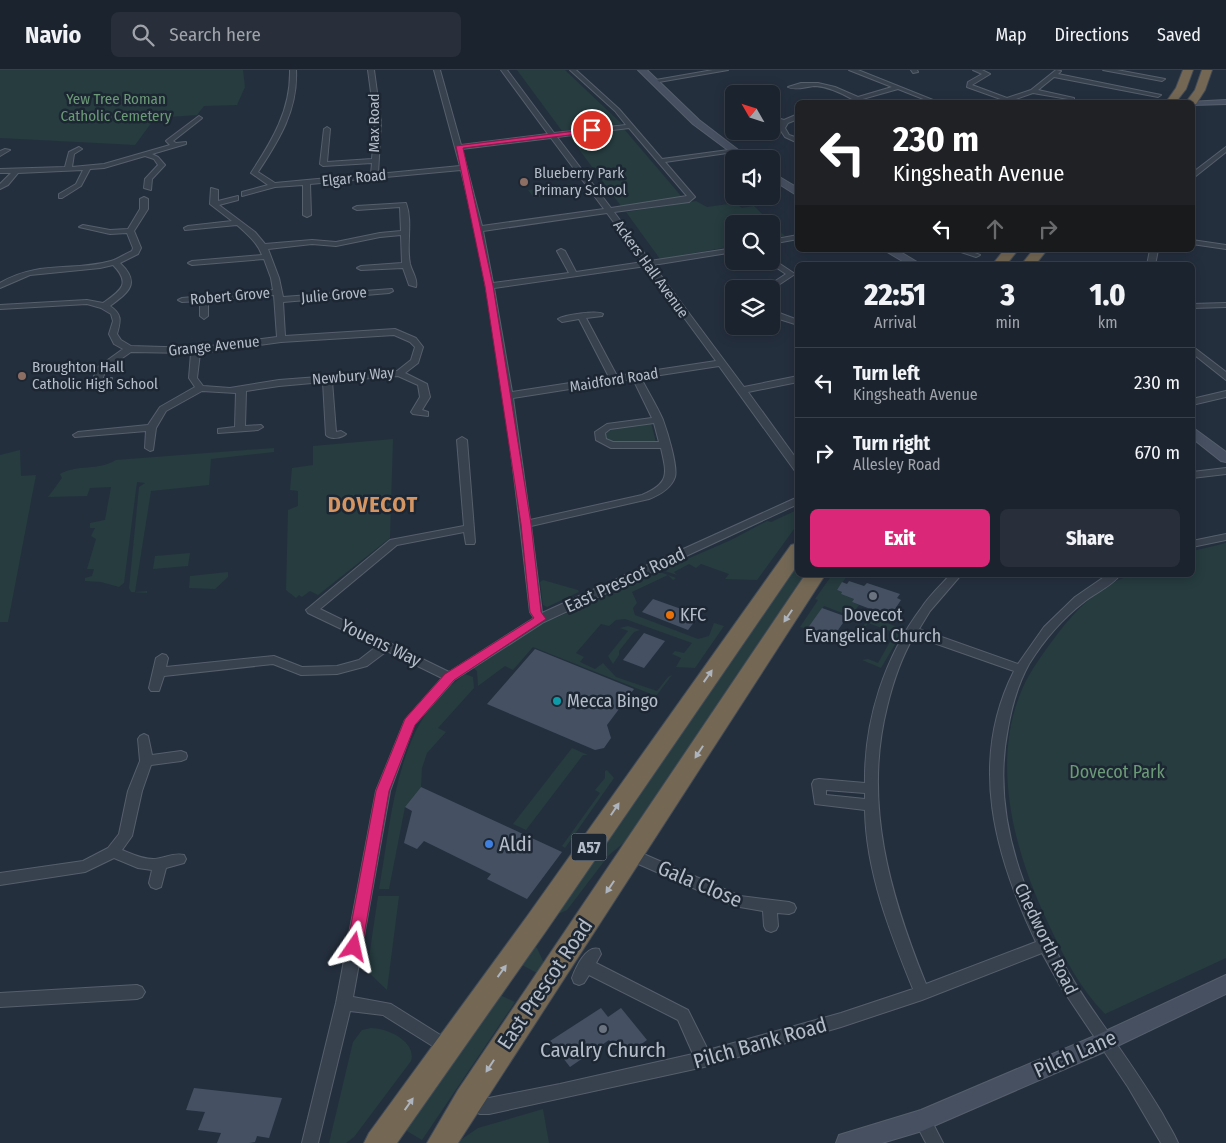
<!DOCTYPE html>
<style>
:root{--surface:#1b232e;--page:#282f3a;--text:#f1f3f6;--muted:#a0a4aa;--line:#39404a;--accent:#db2777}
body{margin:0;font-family:"Fira Sans Condensed",sans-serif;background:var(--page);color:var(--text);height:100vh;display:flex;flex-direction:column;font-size:19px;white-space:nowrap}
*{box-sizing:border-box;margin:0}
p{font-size:16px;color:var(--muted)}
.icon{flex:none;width:28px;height:28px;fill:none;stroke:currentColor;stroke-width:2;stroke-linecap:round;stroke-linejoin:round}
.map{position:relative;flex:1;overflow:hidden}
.panel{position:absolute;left:795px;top:192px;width:400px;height:315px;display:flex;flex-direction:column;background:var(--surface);border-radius:8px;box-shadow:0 2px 12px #0003,0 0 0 1px var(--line)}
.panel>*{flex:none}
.hud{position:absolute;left:795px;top:30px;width:400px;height:152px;border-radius:8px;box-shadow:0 2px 12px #0003,0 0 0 1px var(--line);background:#202124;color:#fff;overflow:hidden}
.needle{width:32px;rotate:309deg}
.fabs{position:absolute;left:725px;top:15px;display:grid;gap:10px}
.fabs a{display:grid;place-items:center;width:55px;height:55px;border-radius:8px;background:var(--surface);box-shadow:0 2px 12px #0003,0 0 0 1px var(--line);font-size:25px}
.pin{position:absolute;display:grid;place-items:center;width:42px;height:42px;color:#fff;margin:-21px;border:2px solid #fff;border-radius:50%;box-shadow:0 1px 5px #0007}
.me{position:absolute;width:55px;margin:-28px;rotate:11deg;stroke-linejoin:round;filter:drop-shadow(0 0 4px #0008)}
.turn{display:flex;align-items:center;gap:18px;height:105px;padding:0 15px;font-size:22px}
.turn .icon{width:65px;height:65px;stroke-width:2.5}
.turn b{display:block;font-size:35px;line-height:42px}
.lanes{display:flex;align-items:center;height:48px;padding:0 15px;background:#0003;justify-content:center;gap:25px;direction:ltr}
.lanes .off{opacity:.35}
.eta{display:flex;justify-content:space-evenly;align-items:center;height:85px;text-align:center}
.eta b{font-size:30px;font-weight:800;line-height:35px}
.button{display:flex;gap:10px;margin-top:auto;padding:10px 15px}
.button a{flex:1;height:58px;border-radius:8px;background:var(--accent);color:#fff;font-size:20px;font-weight:800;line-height:58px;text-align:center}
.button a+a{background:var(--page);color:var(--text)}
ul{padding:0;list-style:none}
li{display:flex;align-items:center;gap:15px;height:70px;padding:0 15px;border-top:1px solid var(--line)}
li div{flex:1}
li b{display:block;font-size:19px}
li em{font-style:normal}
header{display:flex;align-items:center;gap:30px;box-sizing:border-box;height:70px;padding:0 25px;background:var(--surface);border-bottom:1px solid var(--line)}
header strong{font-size:24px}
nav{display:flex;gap:28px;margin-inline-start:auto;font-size:18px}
.search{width:350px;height:45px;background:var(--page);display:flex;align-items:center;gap:12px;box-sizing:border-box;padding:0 18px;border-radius:8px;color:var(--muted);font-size:19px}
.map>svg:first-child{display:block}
.green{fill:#263c3f}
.building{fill:#455162}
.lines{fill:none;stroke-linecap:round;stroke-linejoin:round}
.street-casing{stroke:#565f6c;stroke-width:2}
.secondary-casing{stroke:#565f6c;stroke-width:2}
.highway-casing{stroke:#434c59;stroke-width:2}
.street{fill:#38414e;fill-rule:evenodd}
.secondary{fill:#465061;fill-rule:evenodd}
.highway{fill:#746855;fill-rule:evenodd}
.oneway{fill:#aeb4bd}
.route{fill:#db2777;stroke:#8e194d}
.education-dot{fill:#8d6e63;stroke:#1d2633;stroke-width:2}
.worship-dot{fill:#6b7280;stroke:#1d2633;stroke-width:2}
.food-dot{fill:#e8710a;stroke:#1d2633;stroke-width:2}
.culture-dot{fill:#0f9aa8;stroke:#1d2633;stroke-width:2}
.shop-dot{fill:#3f7fe0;stroke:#1d2633;stroke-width:2}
.labels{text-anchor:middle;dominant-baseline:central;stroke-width:5;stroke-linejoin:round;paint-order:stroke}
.far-park-label{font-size:15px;fill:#6b9a76;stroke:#1d2633}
.far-street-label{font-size:15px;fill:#b4bcc9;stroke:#1d2633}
.far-poi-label{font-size:15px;fill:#b4bcc9;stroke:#1d2633;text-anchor:start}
.shield{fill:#1d2633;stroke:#878f9c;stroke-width:1}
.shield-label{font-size:16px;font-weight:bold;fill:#b4bcc9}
.street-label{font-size:18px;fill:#b4bcc9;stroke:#1d2633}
.poi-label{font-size:18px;fill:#b4bcc9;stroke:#1d2633;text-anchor:start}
.park-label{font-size:18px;fill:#6b9a76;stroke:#1d2633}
.near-poi-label{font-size:21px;fill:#b4bcc9;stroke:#1d2633;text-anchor:start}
.near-street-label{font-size:21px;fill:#b4bcc9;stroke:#1d2633}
.district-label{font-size:22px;font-weight:bold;letter-spacing:1px;fill:#d59563;stroke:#1d2633}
</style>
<header>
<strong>Navio</strong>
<div class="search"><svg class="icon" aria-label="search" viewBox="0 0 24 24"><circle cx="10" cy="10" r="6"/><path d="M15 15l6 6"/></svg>Search here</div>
<nav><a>Map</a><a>Directions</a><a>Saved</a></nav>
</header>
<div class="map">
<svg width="1226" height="1073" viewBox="0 0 1226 1073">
<rect width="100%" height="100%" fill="#242f3e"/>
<path class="green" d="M0,0H243L245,17L237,35L204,36L197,45L155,48L135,75L0,68Z
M517,0H565L622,54L562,61Z
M624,59L682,127L621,136L569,66Z
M572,114L577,121L534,128L528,120Z
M696,131L707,137L735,133L742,138L754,136L785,166L771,168V154H734V176L660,189L626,142Z
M651,353L656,372L611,373L606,371L605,362L609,359Z
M393,369L390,468L318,525L310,521L302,527L299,525L296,528L286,520L288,440L298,436V421L290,420L292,398L313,395V376Z
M274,378V382L211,389L209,415L151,421L135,522L147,521V523L131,522L129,518L139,417L145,413L137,412L124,513L119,517L101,512L85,511V508L92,506L94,499H87L96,469L91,466L95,458H90V453L105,450L111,417L90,418L87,426L48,427L62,408L60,404C77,394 99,401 116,390Z
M20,380L21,406L36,405L8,552H0V385Z
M797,440V455L757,510L725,509L729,504L701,494L696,498L689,494L674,502L677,505L662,500L731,470L767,451L771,452Z
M1226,473V888L1105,944C1080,919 1064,887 1049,855C1015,784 989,693 1023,617C1032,598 1044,582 1056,566C1075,541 1100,514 1132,505C1147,501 1176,505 1192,505L1193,481Z
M190,483L188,496L153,499L155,486Z
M797,496L798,505H808L626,771L609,785L567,840L552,847Z
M228,502V507L215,519L189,518L190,506Z
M660,502L676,508L673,510L668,505L632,522L637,533L633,538L635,545L698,569L709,566L714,553L724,556L695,598L676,597L681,588L672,584L675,581L684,583L692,573L625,549L616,550L609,556L601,554L576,583L584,587L580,592L595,599L603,593L616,607L657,621L668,607L672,605L656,626L533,577L513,600L505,596L478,616L477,601L471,596L544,553Z
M832,505L847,506L837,520L842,522L841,524L854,529L852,532L859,535L854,542L904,559L881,598L862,590L868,589L878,593L895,563L868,553L857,568L864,572L854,569L866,552L824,536L807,559L800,557L818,530L815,529Z
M543,510L578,520L579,522L547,537L543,535L540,512Z
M628,556L640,560L634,562L619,581V585L613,594L608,586L628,561L620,558Z
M465,604L473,607L474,618L438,658L446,662L427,683L422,698L421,717L405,737L389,819H379C390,758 394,683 434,632C443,621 454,613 465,604Z
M572,678L588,685H583L526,760L513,754Z
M607,700L614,708L565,778L562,776L600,723L595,720L605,708V701Z
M378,826H399L387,920L367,901Z
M533,876L537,878L544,893L537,903L520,894Z
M498,924L515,932L422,1070L405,1060Z
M371,958C388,958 417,972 411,991L354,1067L346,1073H329L353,972L362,960Z
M543,1039L549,1073H456L478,1058Z"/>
<path class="building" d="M849,511L864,516L867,513L900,524L897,528L901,530L893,542L889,540L886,545L852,532L854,529L841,524L842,522L837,520L842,512L847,514Z
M653,529L684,540L683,542L698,547L688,560L642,542Z
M822,538L847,547L832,569L807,559Z
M644,563L665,571L644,598L623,590Z
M535,579L634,619L607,655L611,668L604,678L595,680L487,634Z
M421,717L510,758L562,782L527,829L487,809L491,804L424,771L417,779L404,773L412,741L405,737Z
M601,938L608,947L621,938L647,970L623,987L609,970L570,997L550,971Z
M194,1018L282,1028L269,1068L257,1066L255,1072L249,1073H217L221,1063L198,1060L205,1042L186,1040Z"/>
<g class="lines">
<defs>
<path id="street" d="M290,0H296C298,40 279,70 258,102L275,113L371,104L372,93L323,96L320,94L324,59L327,57L330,59L327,92L372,89L375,52L368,0H374L381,52L378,104L460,96L434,0H440L461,75L548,64L501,0H507L554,63L626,55L615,41L570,0H576L619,39L662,89L736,79L737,80L734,82L665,92L695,127L689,132L614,142L650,191L734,178V182L653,195L744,317L798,306V312L748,322L798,391V402L795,401L719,296L641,308C648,322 657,336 663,350C667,361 678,396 675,407C671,419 659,425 649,429L531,456L542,543L798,427V434L544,552L454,610L414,655L390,721L353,927L391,934L453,973L455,978L453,983L447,985L383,945L350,941L318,1073H302L336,933L376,721L405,650L442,608L387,581L367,596L337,604L301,605L273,594L164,606L159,621H151L149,618L156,588L162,584L166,585L168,588L166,597L274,586L302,597L337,596L359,590L377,576L308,543L306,540L390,470L464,456L457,370L462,367L467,370L475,472L474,474H466L464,462L397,475L320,539L449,602L534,548L530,542C513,393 497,245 461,100L310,114L311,145L307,147L303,145V115L275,117L242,126V122L268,115L251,103C272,71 291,40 290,0ZM629,58L687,126L611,138L557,67ZM551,68L604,139L482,156L462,79ZM607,143L643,192L576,202L565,181L561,179L557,181L569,203L493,213L483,161ZM646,196L716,291L617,306L586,248L602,246L603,244C597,240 564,245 558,249L562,252L579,249L609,307L512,322L494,218ZM633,309L652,348L607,354L595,362L596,370L611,378H661C667,404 670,413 642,425L530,450L513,328ZM654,353L659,372H613L606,369L605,363L610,359Z
M713,0H728L653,13L650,11Z
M849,0H858L938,32H931L898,19L852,32H844L852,29C841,23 829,17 816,16C808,16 795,21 788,17L801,13H818L835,17L858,27L892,17Z
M911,0H917L918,2L913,3Z
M973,0H982L990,4L972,15L1007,28L1031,20L1056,0L1061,1L1058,4L1161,25L1158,27L1054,7L1038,20L1074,28V30L1033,23L1013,30L1016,32H1009L967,17L968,12L982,4Z
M1103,0H1117L1165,9L1162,11Z
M798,44V49L788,53L785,58L789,65L798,68V73L785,67L779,58L781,53L771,50V46L784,50Z
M199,46L202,48L201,49L173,71L176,73L186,72V74L152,84L158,87L165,95L152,109L151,120L144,118L145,109L158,95L154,89L145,86L104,98L90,99L81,116L62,128H59V124L76,114L83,100L18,103L8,115L0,119V114L11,103H0V99L65,97L69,82L79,77L82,79L74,84L72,97L104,94L170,75L166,71L167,70Z
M1226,77V82L1192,109V103Z
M5,79L10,80L0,86V81Z
M211,118L218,120V131L238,126V130L219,135L255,162L265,174L312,170L336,172L380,163L401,161L400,137L357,140L353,138L357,136L406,133C413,152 406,174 410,194C412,202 418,209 416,217L409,215L403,198L361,200L357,198L361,196L402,193L401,165L380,167L336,176L312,174L268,179L279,208L283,227L392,219L393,221L389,223L283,232L285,266L395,259L416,268L423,277L418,293L405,303L427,314L430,327L422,340L428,342V346L413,344L411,342L420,327L418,315L398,306L332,311L336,362L341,361L346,364C342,368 330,370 326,365L323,312L279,316L246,321L245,356L261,355L263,357L258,360L218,363V359L235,357L236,323L202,321L166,341L156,358L153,380L150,381L145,378L146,361L75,367L73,365L78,362L148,355L160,337L195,317L189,308L191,283L131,282L105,300L103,308H112V312L94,313L92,311L98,297L123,279L114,274L109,264L113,251L111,244L101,238L87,234L0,239V235L87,230L103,233C120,221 132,214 113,195L100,198L30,205L0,218V213C39,190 71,202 111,191C118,189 125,184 132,181L133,178L127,163L110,164L79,157L83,155L110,160L128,159L140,139V129L144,127L148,129V139L134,161L141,178L138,184L120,193C141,213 129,222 110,236C122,244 121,250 117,264L121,270L131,276L196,278L277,267L274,225L208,230V246L204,249L200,246V231L182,232L178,230L182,228L273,220L271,208L264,189L192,195L188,193L192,191L262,185C257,172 247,164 237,155L185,160L184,158L188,156L232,151L210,134ZM394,265L410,272L415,277L411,290L397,301L279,310L230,318L203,316L197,308L200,283L281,272Z
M798,165V169L771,174V170Z
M1192,170L1226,175V179L1192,174Z
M955,180H967L980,185L976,187Z
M1150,180H1158L1155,195H1147Z
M771,188L795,204L771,220L763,219L786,204L768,192L771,191Z
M1226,233V237L1192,238V234Z
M771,237L782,244L798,250V255L776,248L771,244Z
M1192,276L1226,302V310L1192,283Z
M1226,321V327L1192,335V329Z
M1226,398V404L1192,408V402Z
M1226,464V470L1192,477V471Z
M950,505H961L930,541L919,559L1018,594L1044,557L1075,527L1107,505H1120C1112,516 1095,523 1084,532C1062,549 1044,570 1029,594C1018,614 1012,635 1008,658C987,763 1040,865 1099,949C1121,980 1142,1010 1162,1043C1167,1053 1174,1063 1178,1073H1161L1128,1017L1061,917L1042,883L922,930L841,957L704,997L489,1044H480L463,1036L461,1031L463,1026L469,1023L481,1028H489L560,1014L693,984L678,950L589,905L584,913L579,915L574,913L572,908C576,897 586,875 599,879L601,884L596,893L688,940L708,980L841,943L913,919C890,862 866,802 865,740L815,734L812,714L814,710L819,709L865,713C864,650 885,586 922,537C930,525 941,515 950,505ZM914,566L1014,601C968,692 995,786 1036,872L926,914C890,825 863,733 887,637C893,612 901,588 914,566ZM826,720L865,723V729L826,725Z
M144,664L148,666L152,685L181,681L186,683L187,686L186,689L181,691L151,695L142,721L132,766L122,780C132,784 142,789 153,789C163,789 174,782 184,785L186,789L184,793L166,798L161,817L156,819L151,817L149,813L152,800L138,798L114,788L85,802L0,815V803L83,791L108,778L119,764L128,721L140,691L138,669L140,666Z
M632,779L740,826L789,832L794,834L796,838L794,842L789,844L777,843L778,856L776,860L771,862L766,860L764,856L763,841L734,836L627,789L625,785L627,781Z
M137,915L142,917L145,922L142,927L137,929L0,937V923Z
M922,1042L928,1044L943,1073H926L914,1050L916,1044Z"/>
<path id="secondary" d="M638,0H647L699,50L750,89H740L693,54Z
M1226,30V34L1192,35V32H1188Z
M771,102L798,118V126L771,109Z
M884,180H897L922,195H909Z
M1192,357L1226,382V392L1221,391L1192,368Z
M1226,905V924L1111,979L922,1061L882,1073H836L839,1065L921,1040L1097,965Z"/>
<path id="highway" d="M1183,0H1193L1186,19L1176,32H1166L1176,18Z
M1202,0H1212L1205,20L1196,34L1192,35V32H1186L1195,20Z
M1004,180H1018L1006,195H992Z
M1033,180H1047L1035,195H1021Z
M798,473V494L546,861L397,1073H364L369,1063L528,845L791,475Z
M805,505H825L458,1073H427L458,1020Z"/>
</defs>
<use href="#street" class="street-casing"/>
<use href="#secondary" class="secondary-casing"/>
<use href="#highway" class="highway-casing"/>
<use href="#street" class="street"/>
<use href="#secondary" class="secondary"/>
<use href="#highway" class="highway"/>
</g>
<defs><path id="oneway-solid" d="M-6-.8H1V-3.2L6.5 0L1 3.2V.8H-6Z" transform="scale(1.25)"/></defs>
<g class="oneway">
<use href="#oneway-solid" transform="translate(788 546) rotate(124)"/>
<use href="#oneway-solid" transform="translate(708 606) rotate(-55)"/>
<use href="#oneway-solid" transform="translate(699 682) rotate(123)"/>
<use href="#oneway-solid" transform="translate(615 739) rotate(-56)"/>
<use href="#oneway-solid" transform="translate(610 817) rotate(124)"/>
<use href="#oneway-solid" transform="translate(502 901) rotate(-54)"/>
<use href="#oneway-solid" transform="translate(490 996) rotate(123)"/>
<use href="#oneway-solid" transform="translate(409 1034) rotate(-55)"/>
</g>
<path class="route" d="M592,59L594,62L463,78L493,216L531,454L541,542L546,549L454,610L415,655L389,721L362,877L359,881L354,883L349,881L347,877L376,721L405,649L445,604L534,548L530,542L521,454L485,216L456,76Z"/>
<g class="education-dot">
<circle cx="524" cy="112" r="5"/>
<circle cx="22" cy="306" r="5"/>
</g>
<g class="worship-dot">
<circle cx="873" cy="526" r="5"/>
<circle cx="603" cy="959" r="5"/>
</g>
<circle class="food-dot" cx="670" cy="545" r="5"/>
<circle class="culture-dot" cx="557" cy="631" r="5"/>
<circle class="shop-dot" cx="489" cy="774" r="5"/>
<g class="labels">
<g class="far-park-label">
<text x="116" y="29">Yew Tree Roman<tspan x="116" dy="17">Catholic Cemetery</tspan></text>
</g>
<g class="far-street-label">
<text transform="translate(374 53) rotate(-90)">Max Road</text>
<text transform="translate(354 108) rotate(-6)">Elgar Road</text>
<text transform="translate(651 199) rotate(54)">Ackers Hall Avenue</text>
<text transform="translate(334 225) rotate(-5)">Julie Grove</text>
<text transform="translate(230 226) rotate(-5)">Robert Grove</text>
<text transform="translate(214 276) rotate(-6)">Grange Avenue</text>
<text transform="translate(353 306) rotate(-5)">Newbury Way</text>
<text transform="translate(614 310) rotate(-9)">Maidford Road</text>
</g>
<g class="far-poi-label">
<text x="534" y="103">Blueberry Park<tspan x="534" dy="17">Primary School</tspan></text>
<text x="32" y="297">Broughton Hall<tspan x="32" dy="17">Catholic High School</tspan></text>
</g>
<rect class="shield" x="571.5" y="763.5" width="35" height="27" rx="4"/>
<g class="shield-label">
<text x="589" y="777">A57</text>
</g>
<g class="street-label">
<text transform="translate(625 510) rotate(-25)">East Prescot Road</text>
<text transform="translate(381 573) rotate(26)">Youens Way</text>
<text transform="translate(1046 869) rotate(64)">Chedworth Road</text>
</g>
<g class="poi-label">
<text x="680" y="545">KFC</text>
<text x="873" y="545" text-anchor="middle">Dovecot<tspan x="873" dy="21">Evangelical Church</tspan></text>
<text x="567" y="631">Mecca Bingo</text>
</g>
<g class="park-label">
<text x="1117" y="702">Dovecot Park</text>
</g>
<g class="near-poi-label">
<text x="499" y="774">Aldi</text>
<text x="603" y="980" text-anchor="middle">Cavalry Church</text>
</g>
<g class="near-street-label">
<text transform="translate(700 814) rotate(23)">Gala Close</text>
<text transform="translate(545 914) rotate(-56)">East Prescot Road</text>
<text transform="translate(760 973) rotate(-16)">Pilch Bank Road</text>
<text transform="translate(1075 984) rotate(-24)">Pilch Lane</text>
</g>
<g class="district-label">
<text x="373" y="434">DOVECOT</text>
</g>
</g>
</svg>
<div class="fabs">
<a><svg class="needle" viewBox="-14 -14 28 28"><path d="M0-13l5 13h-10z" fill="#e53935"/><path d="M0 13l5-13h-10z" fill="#a0a4aa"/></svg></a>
<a><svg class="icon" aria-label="sound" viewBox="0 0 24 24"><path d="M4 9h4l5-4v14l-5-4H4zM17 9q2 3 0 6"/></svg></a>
<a><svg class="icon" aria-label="search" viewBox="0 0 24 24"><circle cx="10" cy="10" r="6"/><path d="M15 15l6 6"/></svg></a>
<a><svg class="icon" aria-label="layers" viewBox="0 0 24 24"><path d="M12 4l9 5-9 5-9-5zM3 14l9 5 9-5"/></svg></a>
</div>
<div class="pin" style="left:592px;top:60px;background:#d93025"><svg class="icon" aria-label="arrive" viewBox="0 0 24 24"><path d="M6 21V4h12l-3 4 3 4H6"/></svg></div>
<svg class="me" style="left:354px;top:877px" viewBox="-20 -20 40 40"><path d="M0-17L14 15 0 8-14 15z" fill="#db2777" stroke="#fff" stroke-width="4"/></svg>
<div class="hud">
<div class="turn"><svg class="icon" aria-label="left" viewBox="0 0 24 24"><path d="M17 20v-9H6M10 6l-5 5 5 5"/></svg><div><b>230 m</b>Kingsheath Avenue</div></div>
<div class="lanes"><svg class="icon" aria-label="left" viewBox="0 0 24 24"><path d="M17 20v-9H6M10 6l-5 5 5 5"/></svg><svg class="icon off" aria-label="ahead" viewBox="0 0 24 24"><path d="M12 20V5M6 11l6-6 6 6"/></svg><svg class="icon off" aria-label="right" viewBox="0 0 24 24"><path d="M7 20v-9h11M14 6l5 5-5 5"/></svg></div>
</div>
<section class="panel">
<div class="eta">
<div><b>22:51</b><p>Arrival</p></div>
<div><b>3</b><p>min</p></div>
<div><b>1.0</b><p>km</p></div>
</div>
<ul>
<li><svg class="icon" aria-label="left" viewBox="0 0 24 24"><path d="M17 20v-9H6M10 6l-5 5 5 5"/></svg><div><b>Turn left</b><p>Kingsheath Avenue</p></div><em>230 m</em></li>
<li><svg class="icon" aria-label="right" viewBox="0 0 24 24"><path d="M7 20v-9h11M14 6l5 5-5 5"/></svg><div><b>Turn right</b><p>Allesley Road</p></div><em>670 m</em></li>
</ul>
<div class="button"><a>Exit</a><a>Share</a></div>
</section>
</div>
